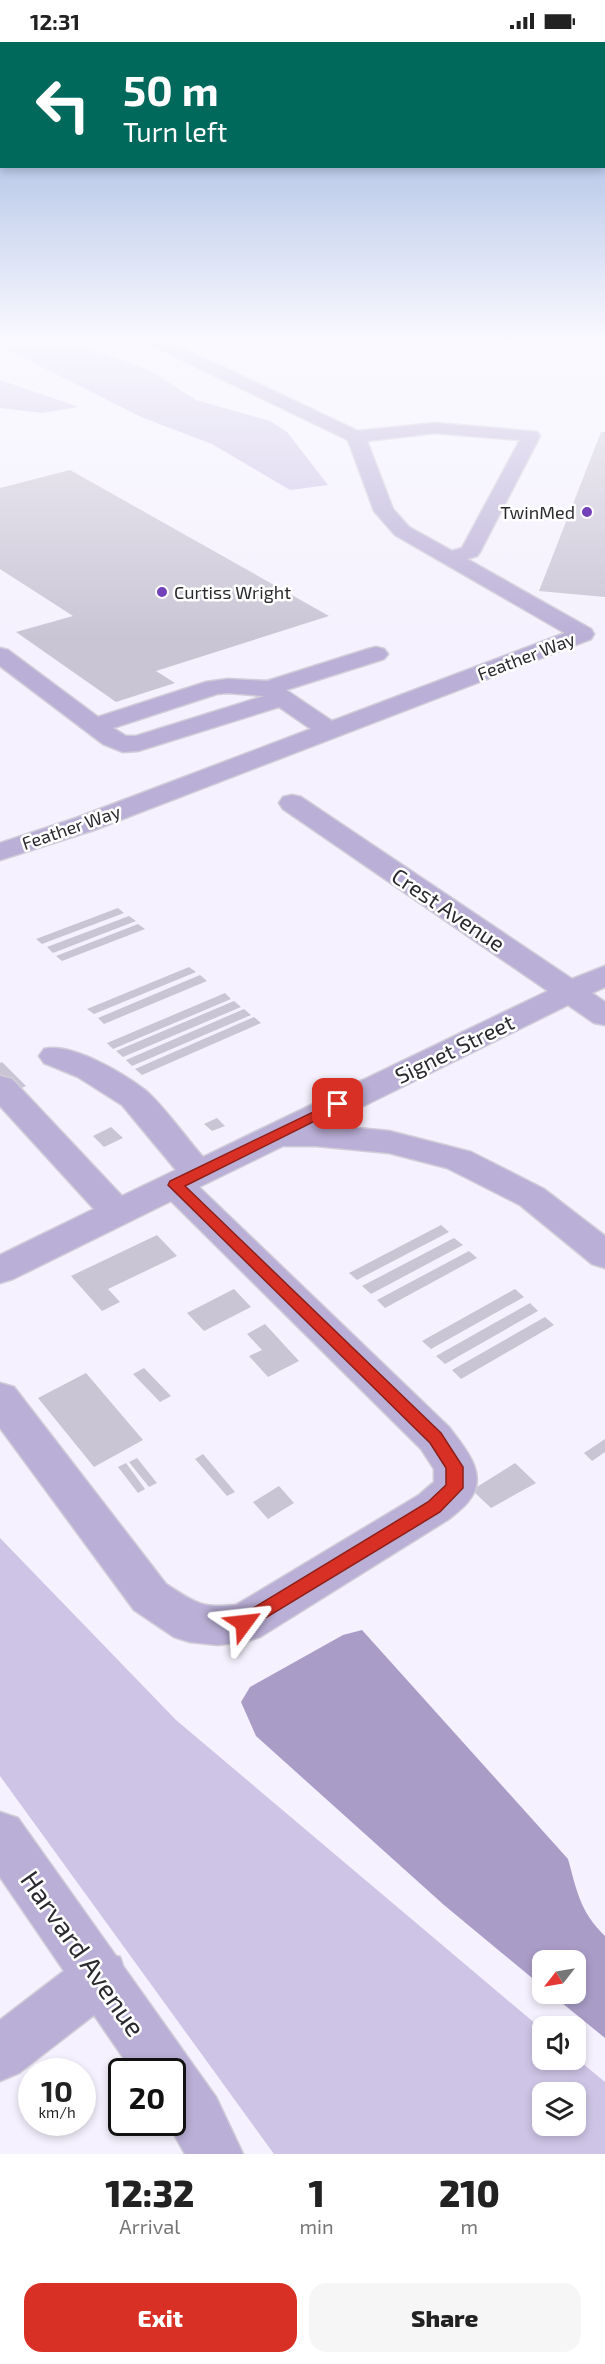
<!DOCTYPE html>
<style>
:root{--surface:#fff;--page:#f6f6f6;--text:#222;--muted:#767676;--accent:#d93025}
body{margin:0;font-family:"Exo 2",sans-serif;background:var(--page);color:var(--text);height:100vh;display:flex;flex-direction:column;font-size:22px;white-space:nowrap}
*{box-sizing:border-box;margin:0}
p{font-size:20px;color:var(--muted)}
.icon{flex:none;width:33px;height:33px;fill:none;stroke:currentColor;stroke-width:2;stroke-linecap:round;stroke-linejoin:round}
.map{position:relative;height:2112px;overflow:hidden}
.details{display:flex;flex-direction:column;background:var(--surface);flex:1}
.details>*{flex:none}
.hud{position:absolute;left:0px;top:0px;width:606px;height:126px;box-shadow:0 3px 9px #0003;background:#00695c;color:#fff;overflow:hidden}
.needle{width:39px;rotate:239deg}
.tools{position:absolute;left:532px;top:1908px;display:grid;gap:12px}
.tools a{display:grid;place-items:center;width:54px;height:54px;border-radius:12px;background:var(--surface);box-shadow:0 3px 9px #0003;font-size:30px}
.speed{position:absolute;left:18px;top:2016px;display:flex;gap:12px;font-size:30px;font-weight:700;text-align:center}
.speed>*{display:grid;place-content:center;width:78px;height:78px;border-radius:50%;background:var(--surface);box-shadow:0 3px 9px #0003;line-height:1}
.speed small{font-size:15px;font-weight:400}
.speed .limit{border:3px solid #111;border-radius:9px;background:#fff;color:#111}
.pin{position:absolute;display:grid;place-items:center;width:51px;height:51px;color:#fff;margin:-26px;border-radius:12px;box-shadow:0 3px 9px #0006}
.me{position:absolute;width:66px;margin:-33px;rotate:60deg;stroke-linejoin:round;filter:drop-shadow(0 0 4px #0008)}
.turn{display:flex;align-items:center;gap:21px;height:126px;padding:0 24px;font-size:27px}
.turn .icon{width:78px;height:78px;stroke-width:2.5}
.turn b{display:block;font-size:42px;line-height:51px}
.eta{display:flex;justify-content:space-evenly;align-items:center;height:102px;text-align:center}
.eta b{font-size:36px;font-weight:800;line-height:42px}
.primary-button{display:flex;gap:12px;margin-top:auto;padding:12px 24px}
.primary-button a{flex:1;height:69px;border-radius:18px;background:var(--accent);color:#fff;font-size:24px;font-weight:800;line-height:69px;text-align:center}
.primary-button a+a{background:var(--page);color:var(--text)}
.status{display:flex;justify-content:space-between;align-items:center;height:42px;padding:0 30px;background:var(--surface);direction:ltr}
.status svg{height:16px;fill:currentColor}
.map>svg:first-child{display:block}
.green{fill:#cec5e6;fill-rule:evenodd}
.water{fill:#a99cc7}
.building{fill:#cac5d5}
.lines{fill:none;stroke-linecap:round;stroke-linejoin:round}
.minor-casing{stroke:#d0cdd9;stroke-width:3}
.minor{fill:#baafd6;fill-rule:evenodd}
.route{fill:#d93025;stroke:#8d1f18;stroke-width:1.5}
.poi-dot{fill:#7342ba;stroke:#fff;stroke-width:2}
.labels{text-anchor:middle;dominant-baseline:central;stroke-width:5;stroke-linejoin:round;paint-order:stroke}
.far-poi-label{font-size:18px;fill:#2a292f;stroke:#fff;text-anchor:end}
.far-street-label{font-size:18px;fill:#2a292f;stroke:#fff}
.street-label{font-size:22px;fill:#2a292f;stroke:#fff}
.near-street-label{font-size:27px;fill:#2a292f;stroke:#fff}
</style>
<div class="status"><b>12:31</b><svg viewBox="0 0 49 12"><path d="M0 12V9h3v3zM5 12V6h3v6zM10 12V3h3v9zM15 12V0h3v12zM26 1h20v11H26zM47 4h2v5h-2z"/></svg></div>
<div class="map">
<svg width="605" height="2112" viewBox="0 0 605 2112">
<rect width="100%" height="100%" fill="#f5f1fe"/>
<path class="green" d="M0,300H72L149,328L196,358L270,379L287,390L328,443L290,448L212,402L141,375L0,304Z
M0,338L79,365L42,371L0,366Z
M0,1496L176,1678L543,1988V2018H576V2016L605,2040V2112H274L0,1734ZM543,2050H576V2084H543Z"/>
<path class="water" d="M362,1588L568,1817C577,1849 580,1870 605,1894V1996L551,1952H576V1918H543V1945L444,1863L256,1694L241,1660L250,1645L343,1593Z"/>
<path class="building" d="M601,390H605V555L539,549Z
M70,428L329,574L156,629L175,641L116,660L16,590L73,574L0,527V446Z
M118,866L124,871L42,902L36,897Z
M129,874L136,879L53,911L47,905Z
M138,882L145,887L62,919L56,914Z
M189,925L196,930L94,972L87,967Z
M200,933L207,939L104,982L98,976Z
M225,951L231,957L113,1007L107,1001Z
M234,959L241,965L123,1015L116,1009Z
M244,967L251,973L132,1024L126,1018Z
M254,975L261,981L142,1033L135,1027Z
M2,1020L26,1044L0,1056V1021Z
M217,1076L225,1084L212,1089L204,1082Z
M111,1085L123,1096L104,1105L93,1094Z
M441,1183L449,1190L357,1238L349,1231Z
M157,1193L177,1214L108,1247L120,1260L102,1269L71,1234Z
M454,1196L463,1203L371,1252L362,1244Z
M469,1209L477,1216L385,1266L377,1258Z
M234,1247L251,1265L204,1289L187,1271Z
M515,1247L524,1255L431,1307L422,1299Z
M530,1261L538,1269L445,1322L436,1314Z
M545,1275L554,1283L461,1337L452,1328Z
M265,1282L299,1319L268,1335L249,1314L262,1308L247,1292Z
M144,1326L171,1354L160,1360L133,1332Z
M86,1331L143,1398L94,1425L38,1356Z
M605,1397V1410L592,1419L584,1411Z
M203,1412L235,1450L227,1454L195,1417Z
M137,1416L157,1441L149,1445L129,1420Z
M126,1421L145,1447L138,1451L118,1425Z
M515,1421L536,1441L491,1466L472,1448Z
M279,1444L294,1461L268,1477L253,1460Z"/>
<g class="lines">
<defs>
<path id="minor" d="M149,300H170L358,389L435,381L537,390L540,394L480,510L477,514L467,517L591,587L594,592L591,597L94,788L0,818V801L76,776L311,687L279,665L138,709L123,710L103,702L0,624V606L8,608L98,675L206,640L228,637L267,639L368,607L376,605L384,607L388,612L384,617L286,648L332,679L565,591L395,493L374,469L348,398L151,303ZM435,391L520,398L462,506L452,509L409,485L393,467L367,399ZM228,651L264,654L136,694H126L113,686L217,652Z
M292,753L301,755L572,937L605,924V945L592,951L605,960V983L594,981L568,963L325,1083L389,1089L471,1110L544,1147L605,1194V1226L592,1222L520,1163L447,1126L389,1111L316,1104H283L199,1145L449,1385C464,1405 489,1432 470,1457C465,1465 456,1471 449,1477L260,1595L244,1600L218,1603L190,1600L174,1595L134,1568L0,1386V1341L14,1345L166,1542C194,1560 201,1567 236,1563L419,1453L434,1440V1427L421,1407L171,1159L13,1237L0,1241V1213L94,1167L0,1064V1034L12,1037L122,1154L176,1128L122,1063L78,1035L44,1021L39,1014L44,1007C71,1000 123,1031 145,1048C162,1062 187,1097 203,1115L548,949L283,767L279,761L283,755Z
M0,1770L18,1776L116,1914L120,1915L123,1924L216,2055L243,2112H185L167,2080H172V2030H133L94,1973L19,2031L0,2039V1978L64,1929L0,1835Z"/>
</defs>
<use href="#minor" class="minor-casing"/>
<use href="#minor" class="minor"/>
</g>
<linearGradient id="sky" x2="0" y2="1"><stop stop-color="#8faadb"/><stop offset="0.5" stop-color="#faf9ff"/><stop offset="1" stop-color="#faf9ff" stop-opacity="0"/></linearGradient>
<rect width="605" height="596" fill="url(#sky)"/>
<path class="route" d="M338,1058L345,1062L343,1065L185,1144L441,1391L463,1425V1446L440,1470L244,1589L237,1587L235,1581L237,1576L428,1460L446,1443V1426L430,1401L168,1143L170,1139Z"/>
<g class="poi-dot">
<circle cx="587" cy="470" r="6"/>
<circle cx="162" cy="550" r="6"/>
</g>
<g class="labels">
<g class="far-poi-label">
<text x="575" y="470">TwinMed</text>
<text x="174" y="550" text-anchor="start">Curtiss Wright</text>
</g>
<g class="far-street-label">
<text transform="translate(526 614) rotate(-21)">Feather Way</text>
<text transform="translate(71 785) rotate(-19)">Feather Way</text>
</g>
<g class="street-label">
<text transform="translate(449 867) rotate(34)">Crest Avenue</text>
<text transform="translate(454 1006) rotate(-26)">Signet Street</text>
</g>
<g class="near-street-label">
<text transform="translate(84 1911) rotate(55)">Harvard Avenue</text>
</g>
</g>
</svg>
<div class="tools">
<a><svg class="needle" viewBox="-14 -14 28 28"><path d="M0-13l5 13h-10z" fill="#e53935"/><path d="M0 13l5-13h-10z" fill="#767676"/></svg></a>
<a><svg class="icon" aria-label="sound" viewBox="0 0 24 24"><path d="M4 9h4l5-4v14l-5-4H4zM17 9q2 3 0 6"/></svg></a>
<a><svg class="icon" aria-label="layers" viewBox="0 0 24 24"><path d="M12 4l9 5-9 5-9-5zM3 14l9 5 9-5"/></svg></a>
</div>
<div class="speed"><div>10<small>km/h</small></div><div class="limit">20</div></div>
<div class="pin" style="left:338px;top:1062px;background:#d93025"><svg class="icon" aria-label="arrive" viewBox="0 0 24 24"><path d="M6 21V4h12l-3 4 3 4H6"/></svg></div>
<svg class="me" style="left:244px;top:1581px" viewBox="-20 -20 40 40"><path d="M0-17L14 15 0 8-14 15z" fill="#d93025" stroke="#fff" stroke-width="4"/></svg>
<div class="hud">
<div class="turn"><svg class="icon" aria-label="left" viewBox="0 0 24 24"><path d="M17 20v-9H6M10 6l-5 5 5 5"/></svg><div><b>50 m</b>Turn left</div></div>
</div>
</div>
<section class="details">
<div class="eta">
<div><b>12:32</b><p>Arrival</p></div>
<div><b>1</b><p>min</p></div>
<div><b>210</b><p>m</p></div>
</div>
<div class="primary-button"><a>Exit</a><a>Share</a></div>
</section>
